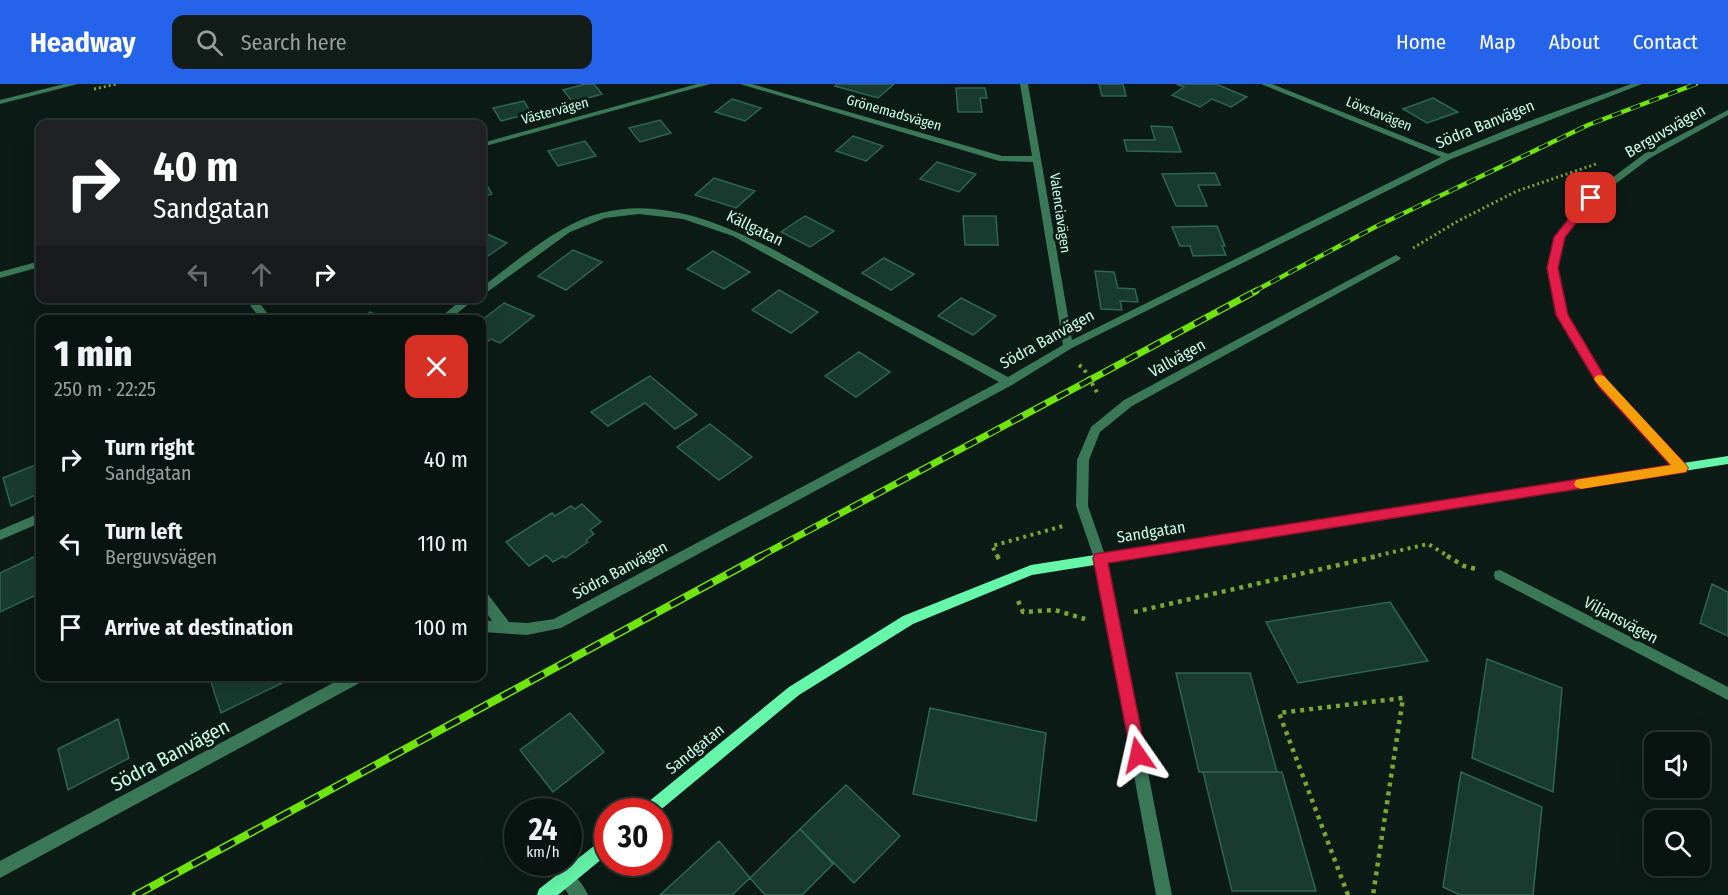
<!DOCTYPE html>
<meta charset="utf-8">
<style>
:root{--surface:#091410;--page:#121d19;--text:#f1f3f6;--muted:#999e9f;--line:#293330;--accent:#2563eb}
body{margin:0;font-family:"Fira Sans Condensed",sans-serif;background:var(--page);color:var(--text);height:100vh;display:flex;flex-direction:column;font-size:22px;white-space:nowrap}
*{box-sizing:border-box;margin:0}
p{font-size:20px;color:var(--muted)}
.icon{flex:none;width:33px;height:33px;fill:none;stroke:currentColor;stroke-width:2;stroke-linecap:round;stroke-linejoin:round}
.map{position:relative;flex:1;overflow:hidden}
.details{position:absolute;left:36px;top:231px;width:450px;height:366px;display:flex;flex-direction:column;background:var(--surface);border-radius:12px;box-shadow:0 6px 24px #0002,0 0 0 2px var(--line)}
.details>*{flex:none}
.top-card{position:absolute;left:36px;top:36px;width:450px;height:183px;border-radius:12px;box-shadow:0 6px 24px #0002,0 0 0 2px var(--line);background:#202124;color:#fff;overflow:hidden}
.buttons{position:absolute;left:1644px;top:648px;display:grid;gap:12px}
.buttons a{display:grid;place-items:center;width:66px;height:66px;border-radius:12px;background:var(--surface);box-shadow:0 6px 24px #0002,0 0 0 2px var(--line);font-size:30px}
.speed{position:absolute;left:504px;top:714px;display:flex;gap:12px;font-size:30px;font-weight:700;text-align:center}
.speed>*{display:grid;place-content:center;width:78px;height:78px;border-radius:50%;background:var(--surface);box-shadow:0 6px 24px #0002,0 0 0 2px var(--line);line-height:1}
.speed small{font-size:15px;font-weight:400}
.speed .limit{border:9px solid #d22;background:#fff;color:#111}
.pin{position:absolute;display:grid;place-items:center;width:51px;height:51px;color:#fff;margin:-26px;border-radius:12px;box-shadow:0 3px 9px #0006}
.me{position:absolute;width:66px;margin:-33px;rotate:349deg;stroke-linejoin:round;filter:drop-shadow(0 0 4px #0008)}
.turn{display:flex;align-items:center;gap:21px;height:126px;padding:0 18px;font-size:27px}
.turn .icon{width:78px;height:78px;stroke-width:2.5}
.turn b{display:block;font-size:42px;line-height:51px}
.lanes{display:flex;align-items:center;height:57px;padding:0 18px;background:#0003;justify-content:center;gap:30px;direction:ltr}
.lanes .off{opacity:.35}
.round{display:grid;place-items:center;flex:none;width:63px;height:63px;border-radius:12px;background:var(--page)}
.headline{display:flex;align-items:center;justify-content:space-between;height:102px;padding:0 18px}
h1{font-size:36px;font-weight:800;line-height:45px}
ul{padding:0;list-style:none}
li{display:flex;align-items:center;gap:18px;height:84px;padding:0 18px}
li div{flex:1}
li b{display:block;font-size:22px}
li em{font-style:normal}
header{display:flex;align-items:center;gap:36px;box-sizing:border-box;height:84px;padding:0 30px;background:var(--accent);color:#fff}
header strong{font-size:28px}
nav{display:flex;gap:33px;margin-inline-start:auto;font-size:21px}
.search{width:420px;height:54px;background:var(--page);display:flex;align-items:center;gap:15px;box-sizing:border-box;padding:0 21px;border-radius:12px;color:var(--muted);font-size:22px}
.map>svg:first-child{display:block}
.building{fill:#193b2f;stroke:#2d6652;stroke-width:1.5}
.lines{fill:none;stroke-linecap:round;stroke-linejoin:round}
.path-far2{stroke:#7aa633;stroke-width:3;stroke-dasharray:2 3;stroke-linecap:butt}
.path-far1{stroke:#7aa633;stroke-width:4;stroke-dasharray:3 4.5;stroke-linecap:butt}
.path{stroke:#7aa633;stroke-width:4.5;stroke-dasharray:4 5;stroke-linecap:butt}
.minor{fill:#3a7858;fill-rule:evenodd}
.tertiary{fill:#3a7858;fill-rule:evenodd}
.secondary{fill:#66f6aa;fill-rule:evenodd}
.rail-far2-casing{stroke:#6fe50d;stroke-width:4.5}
.rail-far1-casing{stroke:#6fe50d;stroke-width:7}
.rail-casing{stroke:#6fe50d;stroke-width:8}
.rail-far2{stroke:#0c1b16;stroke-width:3;stroke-dasharray:10;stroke-linecap:butt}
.rail-far1{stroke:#0c1b16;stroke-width:4.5;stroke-dasharray:13;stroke-linecap:butt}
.rail{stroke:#0c1b16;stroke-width:5;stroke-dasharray:16;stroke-linecap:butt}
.route{fill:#e11d48;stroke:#92132f;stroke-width:1.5}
.slow{fill:#f59e0b}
.labels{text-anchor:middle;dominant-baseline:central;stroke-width:6;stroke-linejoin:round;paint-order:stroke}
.far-street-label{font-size:14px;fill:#cafce6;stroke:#0c1b16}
.street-label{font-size:16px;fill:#cafce6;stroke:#0c1b16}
.near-street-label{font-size:20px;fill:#cafce6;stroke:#0c1b16}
</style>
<header>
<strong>Headway</strong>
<div class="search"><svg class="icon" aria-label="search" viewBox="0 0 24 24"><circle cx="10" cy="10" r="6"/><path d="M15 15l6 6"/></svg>Search here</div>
<nav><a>Home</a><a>Map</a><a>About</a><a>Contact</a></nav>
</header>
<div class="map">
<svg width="1728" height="811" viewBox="0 0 1728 811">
<rect width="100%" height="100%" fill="#0c1b16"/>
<path class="building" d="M585,0H594L602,10L573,18L563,6Z
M837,0H894L878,14L835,2Z
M1099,0H1123L1126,12H1102Z
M1176,0H1216L1247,13L1231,23L1212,15L1200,23L1172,11L1184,3Z
M956,4H985L987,14H980L982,28H958Z
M1433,14L1458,28L1427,39L1403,25Z
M732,15L761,24L745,37L715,28Z
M524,17L531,29L501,37L493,24Z
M660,36L671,49L640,58L629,44Z
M1151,42L1172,43L1181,68L1127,67L1124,56H1155Z
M853,52L883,62L866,77L836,67Z
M585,57L596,72L558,82L548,67Z
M937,78L976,90L959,108L920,95Z
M1215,89L1220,101H1198L1207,122H1176L1162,90Z
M482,93L492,110L482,114Z
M714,94L755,107L736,124L695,111Z
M805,132L834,147L810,163L781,148Z
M963,132H996L998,161H965Z
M1217,142L1225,162H1222L1226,171L1193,172L1190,162H1180L1172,143Z
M485,149L507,159L482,176V151Z
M573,166L602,178L566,206L538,192Z
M713,167L750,188L724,205L687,185Z
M884,174L914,190L891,206L862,189Z
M1095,187L1114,188L1118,204L1135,205L1138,218L1120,217L1122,226L1101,225Z
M779,206L818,228L791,249L752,226Z
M961,214L996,232L973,251L938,232Z
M504,219L534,232L500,259L491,255L482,262V236Z
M370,228L386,236H359Z
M859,268L890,288L856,313L825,292Z
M650,292L697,331L675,345L645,319L608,342L591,328Z
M710,340L752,373L719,396L677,363Z
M40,379V409L11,422L3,394Z
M582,420L601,438L590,446L594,450L586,456L588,458L565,474L563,472L553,478L546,471L529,482L506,458L552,429L555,432L571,422L575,425Z
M40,470V509L0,528V489Z
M1712,500L1728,508V552L1700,539Z
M1390,518L1428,577L1298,599L1266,538Z
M1487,575L1562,604L1553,708L1472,674Z
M1176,589H1250L1277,688H1199Z
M209,592H280L282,599L221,629Z
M930,624L1046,649L1036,737L913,710Z
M570,629L604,668L553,708L520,666Z
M118,635L129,674L68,706L58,665Z
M1203,688H1282L1316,807H1232Z
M1461,688L1542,723L1533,811H1460L1443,803Z
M846,701L900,752L854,799L800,745Z
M800,745L833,780L802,811H765L750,794Z
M719,757L750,794L732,811H660Z"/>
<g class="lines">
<path class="path-far2" d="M94,5L117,0
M1413,164L1458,137L1517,107L1596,80"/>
<path class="path-far1" d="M1079,281L1084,285L1099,312
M998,473L992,462L1063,442
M1371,473L1428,460L1450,473"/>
<path class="path" d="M997,472L999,475
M1447,472L1464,482L1476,485
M1018,517L1023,528L1055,526L1085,535
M1134,528L1378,472
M1348,811L1279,629L1403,614L1373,811"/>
<path class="minor" d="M697,0H710L482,63V59Z
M740,0H752L1002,72H1032L1020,0H1028L1072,256L1441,73L1261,0H1272L1448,70L1516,42L1631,0H1642L1451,75L1072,264L1012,301L561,544L527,551L482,548V536L492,537L482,522V508L487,509L509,538L527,539L554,535L999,298L733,152L683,135L639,130L605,134L570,148L486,209L482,210V203C517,177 558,140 601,129C687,106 780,170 851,209C903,237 956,265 1008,293L1063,261L1033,78L999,77Z
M1728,26V31L1650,74L1594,116L1565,153L1558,184L1567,231L1607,297L1686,381L1688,384L1686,387H1678L1599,303L1557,231L1548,184L1555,153L1588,112L1644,70Z
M1396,171L1401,174L1399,176L1132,322L1100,348L1089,376L1088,422L1106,474L1172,811H1156L1094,474L1076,422L1077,376L1091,343L1124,316Z
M40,177V183L0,194V188Z
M245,214H256L272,236H261Z
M464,214H476L449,236H437Z
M40,429V439L0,456V446Z
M1500,486L1728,603V616L1495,495L1494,491L1495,487Z
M346,592H367L365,596L0,794V777Z
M565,786C575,790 584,801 588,811H569L557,794L559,788Z"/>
<path class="tertiary" d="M64,0H78L0,20V16Z"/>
<path class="secondary" d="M1728,372V380L1032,491L913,540L799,611L658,728H640L642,723L789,603L903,532L1031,481Z
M608,751V770L558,811H537L539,805Z"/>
<defs>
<path id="rail-far2" d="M1253,208L1377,142L1588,41L1696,0"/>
<path id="rail-far1" d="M759,473L1256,207"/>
<path id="rail" d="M136,811L761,472"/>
</defs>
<use href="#rail-far2" class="rail-far2-casing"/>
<use href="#rail-far1" class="rail-far1-casing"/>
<use href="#rail" class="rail-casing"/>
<use href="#rail-far2" class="rail-far2"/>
<use href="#rail-far1" class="rail-far1"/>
<use href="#rail" class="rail"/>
</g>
<path class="route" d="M1587,112L1596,114L1565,153L1558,184L1568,231L1607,297L1686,381L1688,384L1686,388L1108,479L1146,671L1144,676L1138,679L1132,676L1093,474L1095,470L1670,381L1599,303L1556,231L1547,184L1554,153Z"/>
<path class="slow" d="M1600,291L1604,292L1686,381L1688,384L1686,388L1581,405L1576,403L1574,400L1576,396L1581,395L1671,381L1596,298L1594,295L1596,292Z"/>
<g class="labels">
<g class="far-street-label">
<text transform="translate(555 27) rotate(-15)">Västervägen</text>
<text transform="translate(894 29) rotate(16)">Grönemadsvägen</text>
<text transform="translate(1379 30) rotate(22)">Lövstavägen</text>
<text transform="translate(1060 129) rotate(82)">Valenciavägen</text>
</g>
<g class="street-label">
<text transform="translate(1485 40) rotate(-22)">Södra Banvägen</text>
<text transform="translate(1665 47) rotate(-30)">Berguvsvägen</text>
<text transform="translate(755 144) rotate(26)">Källgatan</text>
<text transform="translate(1047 255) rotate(-29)">Södra Banvägen</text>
<text transform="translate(1177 274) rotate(-29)">Vallvägen</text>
<text transform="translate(1151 448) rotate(-9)">Sandgatan</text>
<text transform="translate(620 486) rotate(-28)">Södra Banvägen</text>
<text transform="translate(1621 536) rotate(28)">Viljansvägen</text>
<text transform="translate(695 665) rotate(-39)">Sandgatan</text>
</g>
<g class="near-street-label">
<text transform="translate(170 671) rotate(-28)">Södra Banvägen</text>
</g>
</g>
</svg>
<div class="buttons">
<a><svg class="icon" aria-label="sound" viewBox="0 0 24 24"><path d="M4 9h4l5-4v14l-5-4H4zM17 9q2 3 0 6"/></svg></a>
<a><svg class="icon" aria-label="search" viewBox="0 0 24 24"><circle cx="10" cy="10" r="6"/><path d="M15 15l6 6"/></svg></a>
</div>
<div class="speed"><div>24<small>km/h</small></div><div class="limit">30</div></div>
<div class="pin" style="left:1591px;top:114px;background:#d93025"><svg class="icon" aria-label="arrive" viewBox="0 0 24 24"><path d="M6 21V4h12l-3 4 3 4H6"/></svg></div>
<svg class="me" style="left:1138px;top:671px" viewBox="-20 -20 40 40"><path d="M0-17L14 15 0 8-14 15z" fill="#e11d48" stroke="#fff" stroke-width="4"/></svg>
<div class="top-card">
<div class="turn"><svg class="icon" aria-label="right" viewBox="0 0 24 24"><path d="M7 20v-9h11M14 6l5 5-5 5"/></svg><div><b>40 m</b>Sandgatan</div></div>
<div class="lanes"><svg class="icon off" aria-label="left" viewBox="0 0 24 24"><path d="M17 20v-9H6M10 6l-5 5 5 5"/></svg><svg class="icon off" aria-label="ahead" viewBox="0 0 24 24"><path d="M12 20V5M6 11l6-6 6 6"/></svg><svg class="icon" aria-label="right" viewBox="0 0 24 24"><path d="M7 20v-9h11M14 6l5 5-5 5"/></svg></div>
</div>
<section class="details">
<div class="headline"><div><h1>1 min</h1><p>250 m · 22:25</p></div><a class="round" style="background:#d93025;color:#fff"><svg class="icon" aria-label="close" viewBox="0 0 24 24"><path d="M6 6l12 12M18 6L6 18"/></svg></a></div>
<ul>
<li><svg class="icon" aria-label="right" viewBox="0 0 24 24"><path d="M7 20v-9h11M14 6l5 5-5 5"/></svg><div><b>Turn right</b><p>Sandgatan</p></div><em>40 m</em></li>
<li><svg class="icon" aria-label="left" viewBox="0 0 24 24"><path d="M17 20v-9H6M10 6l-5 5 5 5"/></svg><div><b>Turn left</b><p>Berguvsvägen</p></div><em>110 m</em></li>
<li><svg class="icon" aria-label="arrive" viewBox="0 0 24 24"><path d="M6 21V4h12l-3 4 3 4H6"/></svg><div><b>Arrive at destination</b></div><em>100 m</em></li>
</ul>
</section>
</div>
